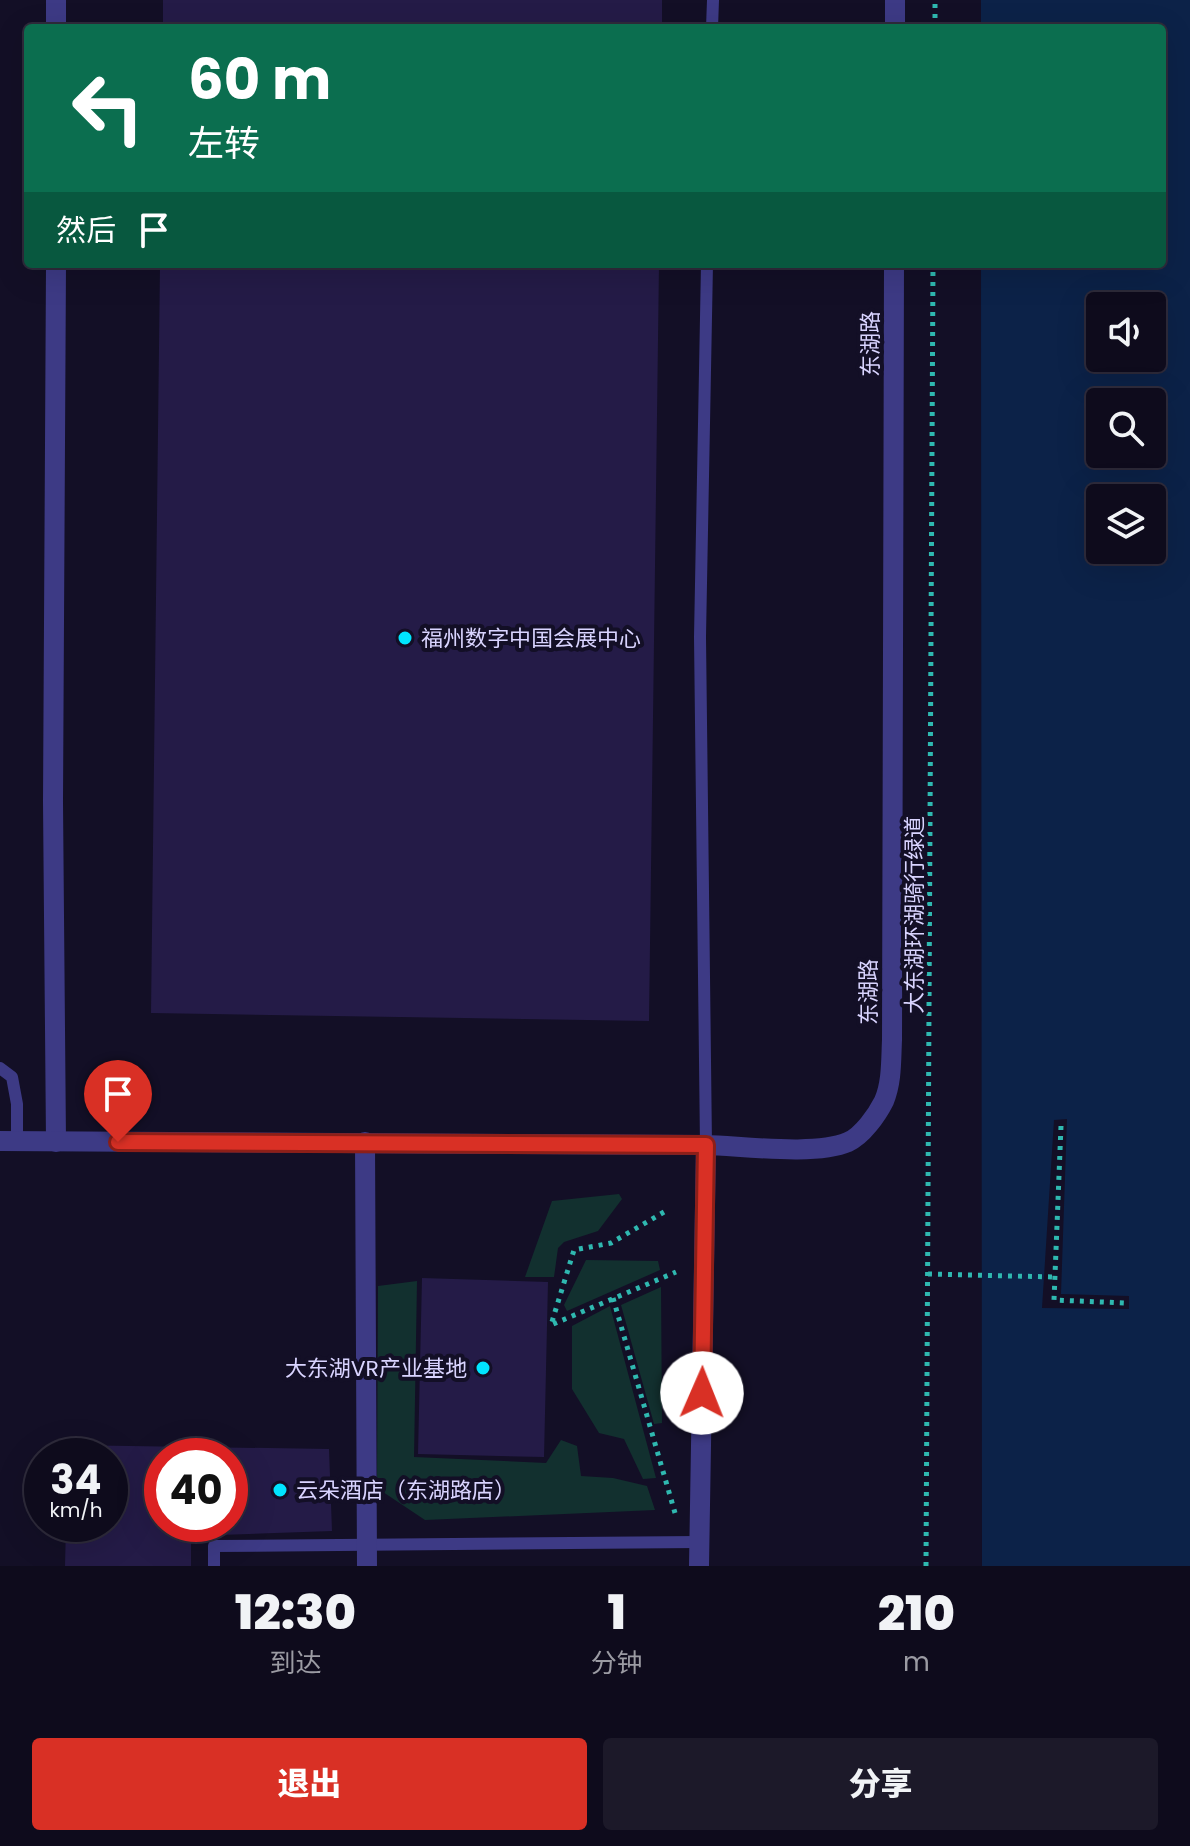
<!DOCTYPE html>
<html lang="zh">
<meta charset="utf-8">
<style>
:root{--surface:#0e0b1c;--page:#1c1929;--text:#f1f3f6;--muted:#9b9ba3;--line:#2e2b3b;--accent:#d93025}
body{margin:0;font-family:Poppins,"Noto Sans SC",sans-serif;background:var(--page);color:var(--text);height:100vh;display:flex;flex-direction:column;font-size:30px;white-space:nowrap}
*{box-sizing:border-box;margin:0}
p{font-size:26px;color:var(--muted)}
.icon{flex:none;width:44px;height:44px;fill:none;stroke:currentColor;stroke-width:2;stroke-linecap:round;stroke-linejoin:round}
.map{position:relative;height:1566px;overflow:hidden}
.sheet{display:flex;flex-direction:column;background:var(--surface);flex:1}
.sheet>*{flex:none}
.guide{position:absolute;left:24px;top:24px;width:1142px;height:244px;border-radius:8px;box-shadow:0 8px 32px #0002,0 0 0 2px var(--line);background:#0b6e4f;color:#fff;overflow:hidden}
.fabs{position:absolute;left:1086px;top:292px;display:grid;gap:16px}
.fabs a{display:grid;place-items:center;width:80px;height:80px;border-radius:8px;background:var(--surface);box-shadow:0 8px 32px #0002,0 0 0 2px var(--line);font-size:40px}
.speed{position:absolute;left:24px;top:1438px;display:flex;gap:16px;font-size:40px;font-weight:700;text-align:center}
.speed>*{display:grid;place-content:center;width:104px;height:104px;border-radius:50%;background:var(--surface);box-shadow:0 8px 32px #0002,0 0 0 2px var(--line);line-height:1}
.speed small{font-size:20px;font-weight:400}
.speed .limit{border:12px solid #d22;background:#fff;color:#111}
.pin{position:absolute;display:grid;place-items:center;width:68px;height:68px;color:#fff;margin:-82px -34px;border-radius:50% 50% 50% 0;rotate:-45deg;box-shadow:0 0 8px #0007}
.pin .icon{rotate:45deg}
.me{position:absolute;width:88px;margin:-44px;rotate:1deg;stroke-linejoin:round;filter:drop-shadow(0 0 6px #0008)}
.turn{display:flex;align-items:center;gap:28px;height:168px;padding:0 32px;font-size:36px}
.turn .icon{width:104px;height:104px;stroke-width:2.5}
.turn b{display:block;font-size:56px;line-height:68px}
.then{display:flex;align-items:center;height:76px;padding:0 32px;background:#0003;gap:16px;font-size:30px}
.eta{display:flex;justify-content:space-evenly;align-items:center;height:136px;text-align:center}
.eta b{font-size:48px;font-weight:800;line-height:56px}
.action{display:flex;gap:16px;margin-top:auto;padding:16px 32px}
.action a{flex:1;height:92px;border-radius:8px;background:var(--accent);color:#fff;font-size:32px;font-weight:800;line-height:92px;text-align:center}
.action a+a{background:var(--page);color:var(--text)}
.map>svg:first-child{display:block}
.green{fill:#12302f}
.water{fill:#0c2248;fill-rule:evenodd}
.pier{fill:#130f26}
.building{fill:#241b47;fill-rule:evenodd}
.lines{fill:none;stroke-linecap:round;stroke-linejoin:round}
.path{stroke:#2fb8b0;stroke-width:5;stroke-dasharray:4 6;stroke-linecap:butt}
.service{stroke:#3d3a85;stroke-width:12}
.minor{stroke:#3d3a85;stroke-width:20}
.tertiary{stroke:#3d3a85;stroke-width:20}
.route-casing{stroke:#8d1f18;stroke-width:20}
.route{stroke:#d93025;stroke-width:14}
.poi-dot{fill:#00e5ff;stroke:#130f26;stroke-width:3}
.labels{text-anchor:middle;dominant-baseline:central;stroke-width:8;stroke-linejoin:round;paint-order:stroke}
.street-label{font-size:22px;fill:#d9d4ff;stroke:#130f26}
.poi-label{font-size:22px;fill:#d9d4ff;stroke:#130f26;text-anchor:start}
</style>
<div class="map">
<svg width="1190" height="1566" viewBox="0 0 1190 1566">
<rect width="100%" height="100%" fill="#130f26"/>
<path class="green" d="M619,1194L622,1199L598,1231L564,1242L558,1248L554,1277H525L552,1201Z
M586,1260L658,1261L660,1270L567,1311L564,1305Z
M417,1281L414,1457L546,1463L561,1440L577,1446L581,1476L613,1478L647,1486L655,1510L425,1520L377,1488L378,1286Z
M661,1287L662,1423L654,1424L621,1305Z
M610,1306L656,1478L643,1479L624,1439L599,1433L572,1389V1326Z"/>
<path class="water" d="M981,0H1190V1566H982L981,264H1162V28H981ZM1100,306H1152V358H1100ZM1100,402H1152V454H1100ZM1100,498H1152V550H1100Z"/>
<path class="pier" d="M1067,1119L1061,1294L1129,1296V1309L1042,1308L1054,1120Z"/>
<path class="building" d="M163,0H662V28H163Z
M160,264H659L649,1021L151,1013Z
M422,1278L548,1282L544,1457L418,1454Z
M67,1445L329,1449L332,1531L191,1536V1566H65L66,1524H110V1456H66ZM162,1456H230V1524H162Z"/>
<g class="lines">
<path class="path" d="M935,28V0
M1061,1126L1054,1300L1125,1303
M664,1212L611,1243L574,1250L551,1325L676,1272
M928,1274L1055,1277
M613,1298L675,1513
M926,1566L933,264"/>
<path class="service" d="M712,28L713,0
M0,1068L12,1077L17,1104V1141
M706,1145L700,637L707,264
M214,1566V1546L699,1542"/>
<path class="minor" d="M56,0V28
M56,1142L53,802L56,264
M365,1142L367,1566"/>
<path class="tertiary" d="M895,28V0
M0,1141L706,1145
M699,1566L706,1145C743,1146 816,1156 848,1142C862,1136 877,1115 884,1101C892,1082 891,1060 892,1040L894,264"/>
</g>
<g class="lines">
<defs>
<path id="route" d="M118,1142L706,1145L702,1393"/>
</defs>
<use href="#route" class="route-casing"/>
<use href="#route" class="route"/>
</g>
<g class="poi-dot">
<circle cx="405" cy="638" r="8"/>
<circle cx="483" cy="1368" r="8"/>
<circle cx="280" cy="1490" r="8"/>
</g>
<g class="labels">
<g class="street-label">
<text transform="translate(870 344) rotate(-90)">东湖路</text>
<text transform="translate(914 915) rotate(-90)">大东湖环湖骑行绿道</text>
<text transform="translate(868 992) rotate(-90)">东湖路</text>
</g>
<g class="poi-label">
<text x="421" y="638">福州数字中国会展中心</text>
<text x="467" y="1368" text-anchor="end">大东湖VR产业基地</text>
<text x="296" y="1490">云朵酒店（东湖路店）</text>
</g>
</g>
</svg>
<div class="fabs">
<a><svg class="icon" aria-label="sound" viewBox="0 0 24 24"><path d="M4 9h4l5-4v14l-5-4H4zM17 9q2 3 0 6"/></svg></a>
<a><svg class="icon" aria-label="search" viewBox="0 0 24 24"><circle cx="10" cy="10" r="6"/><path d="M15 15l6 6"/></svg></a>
<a><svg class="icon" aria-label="layers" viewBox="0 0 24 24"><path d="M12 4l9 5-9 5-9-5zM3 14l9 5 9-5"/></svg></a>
</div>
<div class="speed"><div>34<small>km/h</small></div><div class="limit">40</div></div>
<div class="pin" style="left:118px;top:1142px;background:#d93025"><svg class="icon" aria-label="arrive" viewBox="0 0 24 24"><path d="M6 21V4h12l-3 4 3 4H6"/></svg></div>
<svg class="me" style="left:702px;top:1393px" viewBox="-20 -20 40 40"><circle r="19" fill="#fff"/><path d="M0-13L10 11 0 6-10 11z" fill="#d93025"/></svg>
<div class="guide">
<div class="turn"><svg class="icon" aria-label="left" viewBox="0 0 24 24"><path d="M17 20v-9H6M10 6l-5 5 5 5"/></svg><div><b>60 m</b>左转</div></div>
<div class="then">然后<svg class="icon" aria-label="arrive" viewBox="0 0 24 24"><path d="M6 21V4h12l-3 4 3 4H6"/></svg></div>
</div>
</div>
<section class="sheet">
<div class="eta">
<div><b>12:30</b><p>到达</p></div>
<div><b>1</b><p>分钟</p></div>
<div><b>210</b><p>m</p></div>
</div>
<div class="action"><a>退出</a><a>分享</a></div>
</section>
